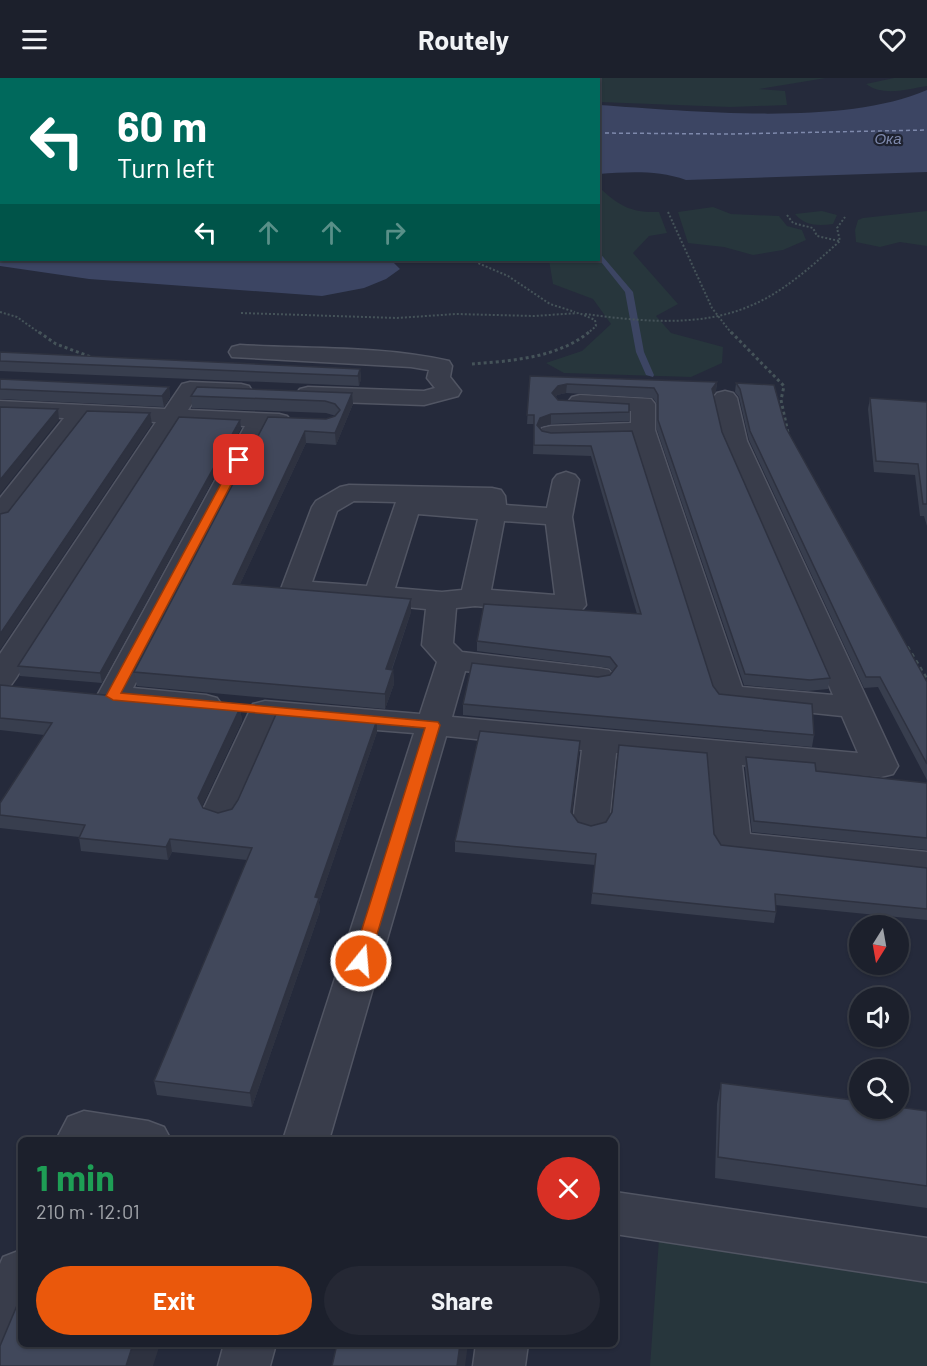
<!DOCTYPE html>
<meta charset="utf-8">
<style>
:root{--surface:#1c202c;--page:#252834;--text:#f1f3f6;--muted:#a0a3a9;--line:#3a3e48;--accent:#ea580c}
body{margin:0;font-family:Barlow,sans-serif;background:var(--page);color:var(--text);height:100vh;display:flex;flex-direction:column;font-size:22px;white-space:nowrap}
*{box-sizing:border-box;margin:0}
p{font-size:20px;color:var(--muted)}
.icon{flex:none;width:33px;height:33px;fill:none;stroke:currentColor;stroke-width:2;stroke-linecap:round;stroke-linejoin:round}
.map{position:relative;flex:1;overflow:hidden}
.drawer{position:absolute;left:18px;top:1059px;width:600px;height:210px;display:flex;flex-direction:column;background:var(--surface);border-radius:9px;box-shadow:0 2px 4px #0004,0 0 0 2px var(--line)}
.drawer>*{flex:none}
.top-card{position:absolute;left:0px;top:0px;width:600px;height:183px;box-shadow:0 2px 4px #0004,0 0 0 2px var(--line);background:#00695c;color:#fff;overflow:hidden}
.needle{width:39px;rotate:191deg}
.controls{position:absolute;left:849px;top:837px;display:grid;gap:12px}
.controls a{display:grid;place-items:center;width:60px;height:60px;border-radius:50%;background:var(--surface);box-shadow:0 2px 4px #0004,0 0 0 2px var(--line);font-size:30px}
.pin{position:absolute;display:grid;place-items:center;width:51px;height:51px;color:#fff;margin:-26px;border-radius:12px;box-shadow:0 3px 9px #0006}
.me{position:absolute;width:66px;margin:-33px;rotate:17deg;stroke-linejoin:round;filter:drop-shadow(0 0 4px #0008)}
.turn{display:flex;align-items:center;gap:21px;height:126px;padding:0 18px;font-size:27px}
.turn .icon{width:78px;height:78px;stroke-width:2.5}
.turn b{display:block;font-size:42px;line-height:51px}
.lanes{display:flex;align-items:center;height:57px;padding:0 18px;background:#0003;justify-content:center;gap:30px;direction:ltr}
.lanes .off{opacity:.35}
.round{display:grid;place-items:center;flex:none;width:63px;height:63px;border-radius:32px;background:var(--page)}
.summary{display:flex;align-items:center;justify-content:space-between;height:102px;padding:0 18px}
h1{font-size:36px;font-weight:700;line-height:45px;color:#1e9e55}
.action{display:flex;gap:12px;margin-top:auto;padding:12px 18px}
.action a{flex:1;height:69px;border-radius:36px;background:var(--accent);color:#fff;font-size:24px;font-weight:700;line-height:69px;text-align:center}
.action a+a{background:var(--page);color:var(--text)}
header{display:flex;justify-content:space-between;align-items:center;height:78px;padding:0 18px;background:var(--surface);font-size:27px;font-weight:700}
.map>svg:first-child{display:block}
.green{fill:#27363c}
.water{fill:#3c4563}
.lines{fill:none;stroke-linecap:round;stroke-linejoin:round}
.stream{fill:#3c4563;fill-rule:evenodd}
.ferry{stroke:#7e89ac;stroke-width:1.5;stroke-dasharray:4 3;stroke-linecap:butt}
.minor-casing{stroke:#515563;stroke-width:3}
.path-far2{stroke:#455359;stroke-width:2;stroke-dasharray:2 2;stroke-linecap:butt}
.path-far1{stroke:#455359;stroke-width:3;stroke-dasharray:3 3;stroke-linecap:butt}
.path{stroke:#455359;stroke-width:4;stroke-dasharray:4 4;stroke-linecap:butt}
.minor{fill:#393d4b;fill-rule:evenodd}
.wall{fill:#383e4e}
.shaded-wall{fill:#2e3240}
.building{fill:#41485b;stroke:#2e3240;stroke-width:1.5}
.route{fill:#ea580c;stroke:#983908;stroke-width:1.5}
.labels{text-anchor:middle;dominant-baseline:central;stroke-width:4.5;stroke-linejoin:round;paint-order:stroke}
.far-water-label{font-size:15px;font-style:italic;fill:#7e89ac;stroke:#1e2230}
</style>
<header><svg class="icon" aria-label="menu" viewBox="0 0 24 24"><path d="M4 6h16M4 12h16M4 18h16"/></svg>Routely<svg class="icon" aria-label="heart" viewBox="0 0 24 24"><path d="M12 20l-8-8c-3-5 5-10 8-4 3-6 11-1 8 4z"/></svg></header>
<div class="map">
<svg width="927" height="1288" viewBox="0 0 927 1288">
<rect width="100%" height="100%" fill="#252a3b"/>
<path class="green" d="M0,0H355L2,2L0,6Z
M412,0H826L759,11L785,13L787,27L730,29L599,24L598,2Z
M894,0H927V8C907,11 884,19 866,6Z
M599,109C619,128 631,135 659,134L667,155L649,158L633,175L678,226L656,238L671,255L723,269L722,285L691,299L564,295L546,285L582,273L611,246L593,221L553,206L549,182H598Z
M713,129L731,136L779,138L787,148L802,152L806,162L783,172L753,177L724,169L688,165L678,134Z
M822,133L837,137L833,146C818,148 805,148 795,136Z
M927,133V168L900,164L880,169L856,164L855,152L858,142L863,140Z
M659,1161L927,1202V1288H650Z"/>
<path class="water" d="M0,10L2,182H391L400,191L386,201L364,210L322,218L89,201L0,188Z
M927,12V94L686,102C657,92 628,94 599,96V27C691,33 842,49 927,12Z"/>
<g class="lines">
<path class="stream" d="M598,173L633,214L644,274L654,297L653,299L646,297L636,274L625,214L598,180Z"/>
<path class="ferry" d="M598,55L730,56L927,52"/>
<defs>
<path id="minor" d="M240,267C306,271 386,268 449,283L452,288L450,299L461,313L458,318L424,327L308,323L300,321L296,316L300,311L308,309L424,313L435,310L427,300L429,292L411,289L232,279L229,274L232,269Z
M190,304L241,306L249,308L252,313L249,318L241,320L197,318L188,332L279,336L287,338L291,343L287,348L268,350L133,610L206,617L217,620L222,627L217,634L206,637L113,628L102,625L97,618L245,348L179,345L16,600L11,607L0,609V576L156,344L88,341L9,444L0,446V420L64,340L0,337V323L165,331L182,306Z
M725,313L733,315L737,320L747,363L898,688L893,696L881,699L742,687L750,756L927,774V800L733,779L720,776L715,767L708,684L616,675L609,745L604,753L591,757L578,753L573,745L582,672L446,658L329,1062H283L414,655L277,644L233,742L220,746L207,742L202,734L253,626L265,623L420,636L437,584L422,567L426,531L285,517L281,511L312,429L316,423L340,409L349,407L492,410L501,412L505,418L506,427L547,430L553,402L557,397L566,394L575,397L579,402L572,439L586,527L581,533L571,536L475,528L456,530L453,565L462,574L598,590L609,592L614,599L609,606L598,608L465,593L452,639L858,675L842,638L718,625L713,618L633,360L551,362L542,360L539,355L542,350L551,348L631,345V333L580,331L572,329L568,324L572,319L580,317L651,321L655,326V352L742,609L833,617L723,363L713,320L717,315ZM354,423L396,424L367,508L312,504L337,433ZM418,436L478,441L462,512L442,514L395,510ZM504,443L546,446L555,517L491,512Z
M84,1033L148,1043L164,1049L171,1062H56L68,1039Z
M615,1114L927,1160V1204L615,1156Z
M21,1172V1252L18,1259L0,1266V1186L3,1179Z
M224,1266H276L270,1288H218Z
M476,1266H528L525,1288H473Z"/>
</defs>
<use href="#minor" class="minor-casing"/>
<path class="path-far2" d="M668,134L712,230L732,256
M787,137L793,145L813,150L817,158L839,163
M471,182L508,198L550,226L575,234
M0,234L17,239L41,256
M241,235L397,240L456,236L534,238L579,235L595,242L596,248L587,256
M585,236C638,243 699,250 750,228C784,214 813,187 840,163L837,150L845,139"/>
<path class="path-far1" d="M39,254L56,266L91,279
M731,254L784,308L781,322L788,355
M472,286C510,283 558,280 589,254"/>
<path class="path" d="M907,569L927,602"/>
<use href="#minor" class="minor"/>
</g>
<path class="wall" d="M0,274L360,291L361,301L359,308L0,293Z
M530,298L717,304L716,313L713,317L722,354L830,600L828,611L808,613L744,607L657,352V326L653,320L566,315L557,317L556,319L558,322L629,334V343L551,346L540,349V350L542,353L551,355L632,353L713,608L719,616L814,657L812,669L463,637V626L610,597L613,594L609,590L477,573V563L637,536L591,378L533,376L534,346H527Z
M0,301L169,309L170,319L164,329L0,321Z
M736,305L786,350L927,604V702L878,609L864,610L749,362L739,319L735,314Z
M352,315L353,326L336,367L306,365L240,506L411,534L392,592H393L394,606L385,631L137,608L134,594L268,339L326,341L336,338L326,335L192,330L191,318Z
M870,320L927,324V448L924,438H920L915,397L874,394L868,331Z
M240,342L241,350L102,605L20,598L18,588Z
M0,607L240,630L242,643L202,728L203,730L218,735L232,731L377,654L319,824L320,833L252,1029L157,1017L154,1003L247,782L172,774L168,782L81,773L79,759L0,750V725L44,657L0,652Z
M580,663L572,735L578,744L591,748L714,756L721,767L927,790V842L775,827L776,834L774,845L591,826L595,787L455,774V763Z
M746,679L816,693L927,705V772L752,754L745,689Z
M721,1005L927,1033V1130L715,1100L717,1026Z"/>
<path class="shaded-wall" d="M360,291L361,301L359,308L358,298Z
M717,304L716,313L711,321L712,311Z
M567,306L566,315L557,317L552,324V315L558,308Z
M169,309L170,319L164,329L162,318Z
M352,315L353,326L336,367L335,355Z
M58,331L59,342L0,416V402Z
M150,335L152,346L0,572V556Z
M551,336V346L540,349L537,356V347L540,340Z
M240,342L241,350L102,605L100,595Z
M305,353L306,365L234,519L233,506Z
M411,521V534L387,605L386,591Z
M393,592L394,606L385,631V616Z
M240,630L242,643L200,733L198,720Z
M377,642V654L319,824L320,833L252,1029L250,1015L315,819Z
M580,663L579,674L571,745V734Z
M170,761L172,774L168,782L166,769Z
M133,1266H160L153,1288H126Z
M460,1266H468L465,1288H457Z"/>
<path class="building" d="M0,274L360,291L358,298L0,283Z
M530,298L717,304L712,311L722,354L830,600L810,602L745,596L658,342V317L654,310L567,306L558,308L552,315L558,322L629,326V334L551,336L540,340L537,347L542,353L551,355L632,353L713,608L719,616L812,626L814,657L463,626L472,585L598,599L610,597L617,588L610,579L477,563L484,526L641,536L591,368L534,367V337H527Z
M0,301L169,309L162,318L0,311Z
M736,305L774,307L786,350L927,604V686L880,599H866L750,353L740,311Z
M197,309L352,315L335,355L305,353L233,506L411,521L386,591L393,592L385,616L134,594L268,339L326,341L335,338L340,332L335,326L325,323L191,318Z
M870,320L927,324V426H923L918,386L876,383Z
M0,329L58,331L0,402Z
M87,333L150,335L0,556V436L8,434Z
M179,339L240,342L100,595L18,588Z
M0,607L240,630L198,720L203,730L218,735L232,731L238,722L277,634L377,642L315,819L319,820L250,1015L154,1003L252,770L170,761L166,769L79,760L85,747L0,737V725L52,645L0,640Z
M480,653L580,663L571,734L578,744L591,748L606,744L612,734L619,667L707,675L714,756L721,767L927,790V831L775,816L776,834L592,815L596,776L455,763Z
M746,679L815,685L816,693L927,705V760L754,743Z
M721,1005L860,1023V1030H898V1029L927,1033V1108L718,1079Z
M21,1218V1266H133L126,1288H0V1268Z
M337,1266H460L457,1288H332Z"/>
<path class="route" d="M239,379L244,382L121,615L438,644L440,647L369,883L366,888H355L352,883L425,650L113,622L106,618L234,382Z"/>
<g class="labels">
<g class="far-water-label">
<text x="888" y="60">Ока</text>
</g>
</g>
</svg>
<div class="controls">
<a><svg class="needle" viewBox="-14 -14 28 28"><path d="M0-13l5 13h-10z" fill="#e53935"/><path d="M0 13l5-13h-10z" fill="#a0a3a9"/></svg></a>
<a><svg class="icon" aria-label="sound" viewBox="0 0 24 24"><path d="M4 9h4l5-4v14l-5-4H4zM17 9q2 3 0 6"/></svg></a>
<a><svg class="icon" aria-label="search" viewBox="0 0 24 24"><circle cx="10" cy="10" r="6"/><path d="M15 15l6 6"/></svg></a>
</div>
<div class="pin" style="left:239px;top:382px;background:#d93025"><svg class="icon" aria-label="arrive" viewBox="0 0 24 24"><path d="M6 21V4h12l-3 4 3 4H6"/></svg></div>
<svg class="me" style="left:361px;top:883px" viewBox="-20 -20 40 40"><circle r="17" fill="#ea580c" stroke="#fff" stroke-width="3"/><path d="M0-11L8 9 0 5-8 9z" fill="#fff"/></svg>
<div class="top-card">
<div class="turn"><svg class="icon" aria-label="left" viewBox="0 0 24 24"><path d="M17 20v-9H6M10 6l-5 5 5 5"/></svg><div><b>60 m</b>Turn left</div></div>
<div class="lanes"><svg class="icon" aria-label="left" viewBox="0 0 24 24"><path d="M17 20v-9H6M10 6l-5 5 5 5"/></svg><svg class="icon off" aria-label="ahead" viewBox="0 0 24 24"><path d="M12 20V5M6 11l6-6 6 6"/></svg><svg class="icon off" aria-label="ahead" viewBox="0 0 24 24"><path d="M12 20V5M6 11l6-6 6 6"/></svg><svg class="icon off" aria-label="right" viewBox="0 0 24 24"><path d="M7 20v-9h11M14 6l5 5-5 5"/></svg></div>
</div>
<section class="drawer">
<div class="summary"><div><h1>1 min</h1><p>210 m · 12:01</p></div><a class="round" style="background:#d93025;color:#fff"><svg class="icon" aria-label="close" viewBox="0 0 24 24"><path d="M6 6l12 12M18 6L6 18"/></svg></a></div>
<div class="action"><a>Exit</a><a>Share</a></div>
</section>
</div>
